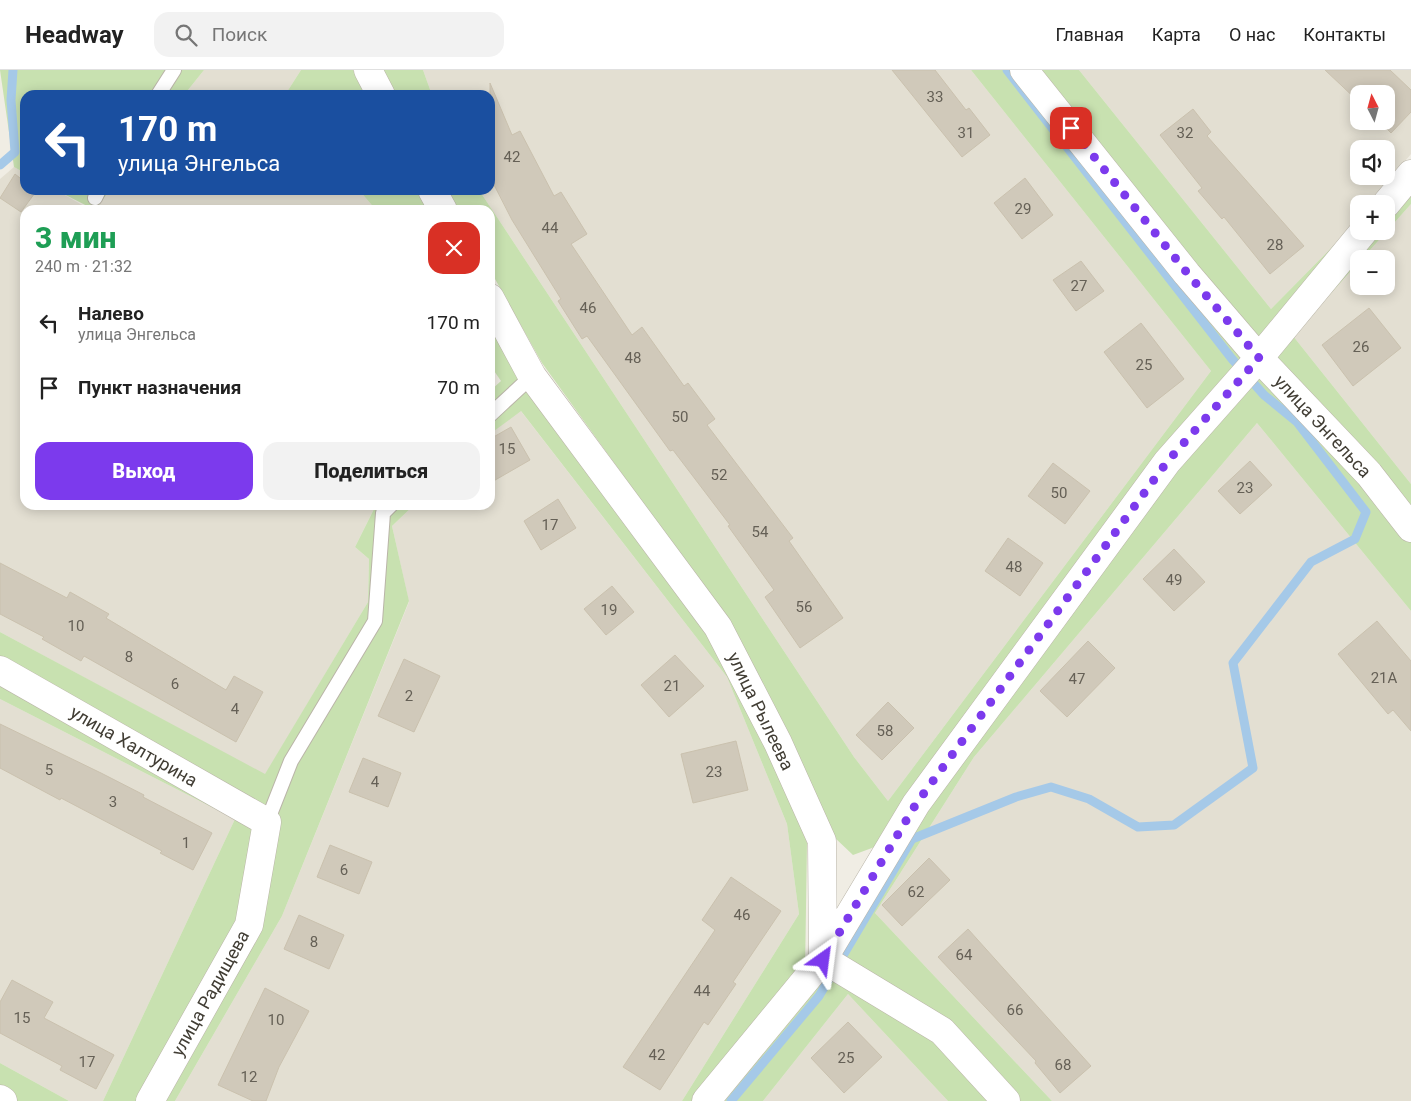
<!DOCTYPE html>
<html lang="ru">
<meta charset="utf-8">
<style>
:root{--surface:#fff;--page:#f2f2f2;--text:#222;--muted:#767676;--line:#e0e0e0;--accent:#7c3aed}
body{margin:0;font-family:Roboto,sans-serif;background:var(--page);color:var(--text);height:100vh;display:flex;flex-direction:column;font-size:19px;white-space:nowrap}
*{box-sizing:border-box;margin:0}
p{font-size:16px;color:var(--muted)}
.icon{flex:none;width:28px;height:28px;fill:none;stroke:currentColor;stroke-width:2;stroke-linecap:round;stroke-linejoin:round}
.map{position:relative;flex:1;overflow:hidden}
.details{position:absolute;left:20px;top:135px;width:475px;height:305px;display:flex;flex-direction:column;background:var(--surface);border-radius:15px;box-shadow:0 2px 12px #0003}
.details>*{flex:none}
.banner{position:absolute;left:20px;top:20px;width:475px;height:105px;border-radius:15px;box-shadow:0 2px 12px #0003;background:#1a4fa0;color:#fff;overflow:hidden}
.needle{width:32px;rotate:354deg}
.fabs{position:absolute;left:1350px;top:15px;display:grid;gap:10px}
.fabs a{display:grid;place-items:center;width:45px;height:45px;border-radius:10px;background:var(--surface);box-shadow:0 2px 12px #0003;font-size:25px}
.pin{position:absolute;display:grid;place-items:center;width:42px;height:42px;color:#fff;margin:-21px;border-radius:10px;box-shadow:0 2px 8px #0006}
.me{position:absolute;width:55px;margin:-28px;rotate:31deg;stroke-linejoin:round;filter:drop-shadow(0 0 4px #0008)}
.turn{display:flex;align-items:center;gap:18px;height:105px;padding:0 15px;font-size:22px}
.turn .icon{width:65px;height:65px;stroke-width:2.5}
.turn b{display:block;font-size:35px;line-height:42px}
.round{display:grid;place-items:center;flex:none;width:52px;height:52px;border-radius:15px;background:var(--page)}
.summary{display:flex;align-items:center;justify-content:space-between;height:85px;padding:0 15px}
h1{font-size:30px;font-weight:800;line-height:38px;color:#1e9e55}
.primary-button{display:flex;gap:10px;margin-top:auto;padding:10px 15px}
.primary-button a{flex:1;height:58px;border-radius:15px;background:var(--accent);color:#fff;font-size:20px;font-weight:800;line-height:58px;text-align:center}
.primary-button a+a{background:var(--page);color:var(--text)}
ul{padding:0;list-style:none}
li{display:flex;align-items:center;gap:15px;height:65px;padding:0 15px}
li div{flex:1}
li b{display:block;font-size:19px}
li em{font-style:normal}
header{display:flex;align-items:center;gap:30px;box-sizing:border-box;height:70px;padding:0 25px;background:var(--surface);border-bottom:1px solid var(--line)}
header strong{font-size:24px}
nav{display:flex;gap:28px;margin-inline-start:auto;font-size:18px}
.search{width:350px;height:45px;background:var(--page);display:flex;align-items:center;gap:12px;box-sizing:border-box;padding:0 18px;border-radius:15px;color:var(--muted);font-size:19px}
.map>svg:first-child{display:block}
.residential{fill:#e3dfd2;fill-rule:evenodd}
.green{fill:#c8e1b0}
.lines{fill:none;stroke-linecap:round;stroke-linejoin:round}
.stream{stroke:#a5c9e8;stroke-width:9}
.building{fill:#d0c9ba;stroke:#cac1ae}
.lane-casing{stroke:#bab5a8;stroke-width:16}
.street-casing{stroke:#bab5a8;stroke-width:29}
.lane{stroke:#fff;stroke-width:14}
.street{stroke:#fff;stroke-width:28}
.route{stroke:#7c3aed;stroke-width:9;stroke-dasharray:0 16.2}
.labels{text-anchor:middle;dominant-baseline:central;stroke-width:4.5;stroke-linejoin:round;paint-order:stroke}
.number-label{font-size:15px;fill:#656056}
.street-label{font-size:18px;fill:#413d34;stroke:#fff}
</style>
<header>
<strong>Headway</strong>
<div class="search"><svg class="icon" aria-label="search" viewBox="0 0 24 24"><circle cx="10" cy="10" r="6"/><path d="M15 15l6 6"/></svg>Поиск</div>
<nav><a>Главная</a><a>Карта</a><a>О нас</a><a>Контакты</a></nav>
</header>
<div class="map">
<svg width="1411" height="1031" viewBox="0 0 1411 1031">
<rect width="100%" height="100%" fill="#f0ede4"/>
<path class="residential" d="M204,0H301L285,25H184Z
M423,0H971L1211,301L888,731L854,687L479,120H490V25H432Z
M1079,0H1411V84L1369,134H1359V146L1337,172L1271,239ZM1359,24H1386V51H1359ZM1359,79H1386V106H1359Z
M14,97L25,103V120H56L91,140H25V435H376L355,477L369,489L368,532L265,705L0,562V109Z
M110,120H359L376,140H95Z
M1411,134V414L1293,266L1359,192V216H1386V189H1362Z
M520,340L727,607L787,754L799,844L682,1031H175L282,846L409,532L392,456L414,435H490V364Z
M1257,353L1411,541V1031H1052L875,843L974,687Z
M0,629L235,749L103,1031H69L0,993Z
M848,924L948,1031H763Z"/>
<path class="green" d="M0,0H204L184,25H25V103L14,97Z
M301,0H353L367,25H285Z
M378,0H423L432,25H392Z
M971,0H1016L1249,290L880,775L853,785L834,767L727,549L542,293L490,200V140H456L445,120H479L854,687L888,731L1211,301Z
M1037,0H1079L1271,239L1337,172L1359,146V158L1264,269L1248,262Z
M1411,115V134L1362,189H1359V192L1293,266L1411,414V447L1277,295L1275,281L1373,161H1386V145Z
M56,120H110L95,140Z
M359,120H419L430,140H376Z
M490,249L712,559L799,740L807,773L805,902L699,1031H682L799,844L787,754L727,607L521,341L490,364V321L501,311L490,295Z
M1259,300L1411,471V541L1257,353L974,687L875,843L1052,1031H1020L946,952L843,893L836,878L920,737L1171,398Z
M376,435H414L392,456L409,531L282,846L175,1031H157L255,855L273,750L0,592V562L265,704L368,532L369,489L355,477Z
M0,606L260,754L241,853L138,1031H103L235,749L0,629Z
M827,901L934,967L994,1031H948L848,924L763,1031H712Z
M0,993L69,1031H13L0,1021Z"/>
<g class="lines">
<path class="stream" d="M0,95L15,82L11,30L13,0
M731,1031L819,926L912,769L1016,727L1051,717L1089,729L1138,757L1174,755L1253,698L1233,593L1311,492L1355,469L1366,442L1297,352L1264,325L1232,289L1007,0"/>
</g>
<path class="building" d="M892,0H935L966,40L969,38L990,65L962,87Z
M1325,0H1390L1411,20V42L1391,63L1379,51H1386V24H1359V32Z
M490,13L512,65L520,61L554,126L561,122L587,164L571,174L632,265L642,257L684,316L688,313L715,349L707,355L793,468L789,471L843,548L800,578L765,527L774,520L728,456L730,455L673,380L670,381L587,266L582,269L558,231L561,229L512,150L490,107Z
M1193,39L1211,62L1207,66L1304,176L1270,204L1224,147L1222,149L1198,121L1202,118L1160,65Z
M15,104L25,112V120H37L21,142L0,128Z
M1025,108L1053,145L1022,169L994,133Z
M1081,191L1104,221L1076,241L1053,210Z
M1369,238L1401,278L1353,316L1322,275Z
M1141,253L1184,309L1147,338L1104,282Z
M511,357L530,390L490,413V369Z
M1250,391L1272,415L1240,444L1218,421Z
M1053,393L1090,421L1065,454L1028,426Z
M558,429L576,458L541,480L524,451Z
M1008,468L1043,493L1020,526L985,501Z
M1174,479L1205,512L1174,541L1143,509Z
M0,493L67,528L70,522L109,544L106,548L226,620L234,606L263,622L236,672L84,586L81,591L42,569L44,567L0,544Z
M612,516L634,542L606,565L584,539Z
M1377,551L1411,591V661L1393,640L1388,644L1338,584Z
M1088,571L1115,598L1067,647L1040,621Z
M675,585L704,616L669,647L641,615Z
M404,589L440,606L414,662L378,646Z
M888,632L914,658L882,690L856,665Z
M0,654L101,703L144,725L143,727L212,763L193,800L160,783L162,781L61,728L60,730L0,698Z
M736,671L748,720L693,733L681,684Z
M363,688L401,703L388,737L349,722Z
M330,775L372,792L359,824L317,807Z
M929,788L950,810L902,856L882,835Z
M731,807L781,841L733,912L736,914L708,955L704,952L660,1020L623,997L715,860L702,850Z
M299,845L344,865L329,899L284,879Z
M968,859L1091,996L1060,1023L1035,993L1036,991L938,887Z
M12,910L53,932L44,948L114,985L96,1019L60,1000L62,996L0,963V932Z
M265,918L309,941L279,997L266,1031H253L218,1015Z
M848,952L882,987L844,1023L811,988Z"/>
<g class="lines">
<defs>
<path id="lane" d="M158,25L174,0
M95,128L99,120
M490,345L532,306
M267,752L291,691L375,551L383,443L391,435"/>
<path id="street" d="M368,0L381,25
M1024,0L1187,204L1259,288L1369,404L1411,458
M432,120L443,140
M1386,134L1411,104
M490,228L532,306L718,557L778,673L822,771L823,889L942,961L1006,1031
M0,600L267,752L249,855L150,1031
M0,1029L3,1031
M706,1031L823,889L916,734L1167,392L1259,288L1364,161"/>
</defs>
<use href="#lane" class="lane-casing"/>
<use href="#street" class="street-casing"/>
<use href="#lane" class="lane"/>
<use href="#street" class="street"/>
</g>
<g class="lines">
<path class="route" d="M823,890L916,734L1167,392L1259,288L1188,204L1071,58"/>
</g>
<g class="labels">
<g class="number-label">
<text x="935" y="27">33</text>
<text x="966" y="63">31</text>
<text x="1185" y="63">32</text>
<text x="512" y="87">42</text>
<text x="1023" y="139">29</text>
<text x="550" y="158">44</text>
<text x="1275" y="175">28</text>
<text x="1079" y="216">27</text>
<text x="588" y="238">46</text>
<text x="1361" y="277">26</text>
<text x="633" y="288">48</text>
<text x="1144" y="295">25</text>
<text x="680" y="347">50</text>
<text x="507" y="379">15</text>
<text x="719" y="405">52</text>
<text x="1245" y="418">23</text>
<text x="1059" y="423">50</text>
<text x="550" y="455">17</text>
<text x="760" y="462">54</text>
<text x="1014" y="497">48</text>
<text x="1174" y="510">49</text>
<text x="804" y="537">56</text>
<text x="609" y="540">19</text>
<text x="76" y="556">10</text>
<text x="129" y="587">8</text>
<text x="1384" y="608">21А</text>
<text x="1077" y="609">47</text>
<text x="175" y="614">6</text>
<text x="672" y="616">21</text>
<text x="409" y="626">2</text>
<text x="235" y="639">4</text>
<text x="885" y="661">58</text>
<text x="49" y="700">5</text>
<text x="714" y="702">23</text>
<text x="375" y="712">4</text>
<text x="113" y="732">3</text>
<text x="186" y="773">1</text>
<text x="344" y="800">6</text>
<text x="916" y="822">62</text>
<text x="742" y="845">46</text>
<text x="314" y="872">8</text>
<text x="964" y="885">64</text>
<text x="702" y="921">44</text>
<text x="1015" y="940">66</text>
<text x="22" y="948">15</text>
<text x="276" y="950">10</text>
<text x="657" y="985">42</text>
<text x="846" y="988">25</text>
<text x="87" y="992">17</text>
<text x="1063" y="995">68</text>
<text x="249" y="1007">12</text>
</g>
<g class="street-label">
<text transform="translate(1323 356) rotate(47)">улица Энгельса</text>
<text transform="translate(761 641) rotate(64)">улица Рылеева</text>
<text transform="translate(134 676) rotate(30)">улица Халтурина</text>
<text transform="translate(210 923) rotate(-61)">улица Радищева</text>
</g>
</g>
</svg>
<div class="fabs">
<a><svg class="needle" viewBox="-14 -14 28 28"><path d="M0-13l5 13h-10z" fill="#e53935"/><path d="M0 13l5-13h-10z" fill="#767676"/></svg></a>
<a><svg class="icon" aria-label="sound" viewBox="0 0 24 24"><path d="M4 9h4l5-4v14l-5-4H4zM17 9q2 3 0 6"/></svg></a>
<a>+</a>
<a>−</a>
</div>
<div class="pin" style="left:1071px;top:58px;background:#d93025"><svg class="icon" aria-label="arrive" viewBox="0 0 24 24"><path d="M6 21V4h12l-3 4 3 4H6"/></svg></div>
<svg class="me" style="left:823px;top:890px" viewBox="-20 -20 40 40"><path d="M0-17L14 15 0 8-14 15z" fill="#7c3aed" stroke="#fff" stroke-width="4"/></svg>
<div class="banner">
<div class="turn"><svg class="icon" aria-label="left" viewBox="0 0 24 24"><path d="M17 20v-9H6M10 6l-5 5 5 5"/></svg><div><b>170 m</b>улица Энгельса</div></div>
</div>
<section class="details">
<div class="summary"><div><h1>3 мин</h1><p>240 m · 21:32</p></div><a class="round" style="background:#d93025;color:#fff"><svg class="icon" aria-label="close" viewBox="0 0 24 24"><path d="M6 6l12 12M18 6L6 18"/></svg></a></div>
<ul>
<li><svg class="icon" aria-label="left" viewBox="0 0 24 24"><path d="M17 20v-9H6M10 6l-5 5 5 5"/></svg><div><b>Налево</b><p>улица Энгельса</p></div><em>170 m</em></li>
<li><svg class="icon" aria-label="arrive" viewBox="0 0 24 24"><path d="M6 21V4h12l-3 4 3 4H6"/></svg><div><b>Пункт назначения</b></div><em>70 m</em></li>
</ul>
<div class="primary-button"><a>Выход</a><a>Поделиться</a></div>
</section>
</div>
